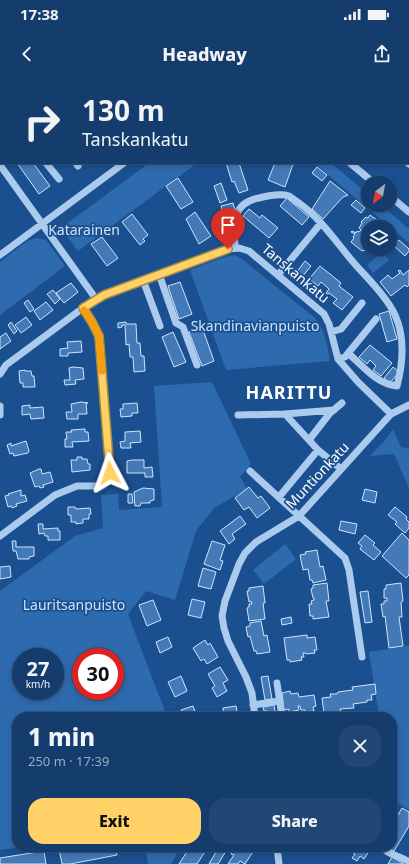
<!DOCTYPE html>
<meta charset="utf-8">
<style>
:root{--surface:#143c6c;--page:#214774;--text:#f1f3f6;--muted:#9dadc2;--line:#33567f;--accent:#ffd167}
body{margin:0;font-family:"Noto Sans",sans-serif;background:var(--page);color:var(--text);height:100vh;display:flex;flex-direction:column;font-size:15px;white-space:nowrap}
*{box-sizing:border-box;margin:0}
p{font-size:13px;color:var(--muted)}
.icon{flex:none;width:22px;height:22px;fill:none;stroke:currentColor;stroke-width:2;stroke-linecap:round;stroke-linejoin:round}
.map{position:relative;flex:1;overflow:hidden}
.drawer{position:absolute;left:12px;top:632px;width:385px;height:140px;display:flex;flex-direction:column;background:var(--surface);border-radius:16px;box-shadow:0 2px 6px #0003,0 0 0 1px var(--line)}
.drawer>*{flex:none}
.hud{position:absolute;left:0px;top:0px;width:409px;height:84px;box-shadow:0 2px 6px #0003,0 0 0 1px var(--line);background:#143c6c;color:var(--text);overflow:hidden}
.needle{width:26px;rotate:211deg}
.tools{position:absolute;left:361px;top:96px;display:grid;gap:8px}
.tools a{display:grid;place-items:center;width:36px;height:36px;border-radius:50%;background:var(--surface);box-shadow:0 2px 6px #0003,0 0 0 1px var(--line);font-size:20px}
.speed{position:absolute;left:12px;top:568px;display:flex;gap:8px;font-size:20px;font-weight:700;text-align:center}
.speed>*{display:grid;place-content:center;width:52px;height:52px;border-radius:50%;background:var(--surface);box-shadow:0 2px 6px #0003,0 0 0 1px var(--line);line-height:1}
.speed small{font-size:10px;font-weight:400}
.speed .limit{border:6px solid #d22;background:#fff;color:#111}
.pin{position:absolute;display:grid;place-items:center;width:34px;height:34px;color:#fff;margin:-41px -17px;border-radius:50% 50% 50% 0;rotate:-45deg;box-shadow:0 0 4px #0007}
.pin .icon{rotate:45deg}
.me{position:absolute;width:44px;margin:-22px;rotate:356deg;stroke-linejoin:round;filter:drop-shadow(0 0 3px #0008)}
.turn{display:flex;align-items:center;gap:14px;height:84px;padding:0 16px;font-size:18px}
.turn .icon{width:52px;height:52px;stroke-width:2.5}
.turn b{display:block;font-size:28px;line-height:34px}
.round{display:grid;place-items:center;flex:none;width:42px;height:42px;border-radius:16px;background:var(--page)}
.head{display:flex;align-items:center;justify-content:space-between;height:68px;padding:0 16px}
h1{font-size:24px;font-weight:800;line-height:30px}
.primary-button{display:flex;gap:8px;margin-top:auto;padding:8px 16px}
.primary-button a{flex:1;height:46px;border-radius:16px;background:var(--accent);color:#111;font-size:16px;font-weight:800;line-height:46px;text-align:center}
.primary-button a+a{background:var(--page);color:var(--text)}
.status{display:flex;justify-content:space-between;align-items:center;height:28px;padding:0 20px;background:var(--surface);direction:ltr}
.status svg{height:11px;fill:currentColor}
header{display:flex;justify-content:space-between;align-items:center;height:52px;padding:0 16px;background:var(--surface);font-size:18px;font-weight:800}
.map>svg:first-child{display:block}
.green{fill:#2e6aae;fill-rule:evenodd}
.building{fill:#4479b8;stroke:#d0e4fa}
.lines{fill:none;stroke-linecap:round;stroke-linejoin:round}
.minor{stroke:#aacaee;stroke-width:7}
.route-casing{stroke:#a68843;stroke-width:10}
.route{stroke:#ffd167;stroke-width:7}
.slow{stroke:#f59e0b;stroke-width:7}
.labels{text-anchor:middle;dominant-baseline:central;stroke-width:3.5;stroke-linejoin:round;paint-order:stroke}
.park-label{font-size:14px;fill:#d0e4fa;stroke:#1b5090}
.street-label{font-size:14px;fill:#fff;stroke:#1b5090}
.district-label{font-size:18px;font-weight:bold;letter-spacing:1px;fill:#fff;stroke:#1b5090}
</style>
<div class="status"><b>17:38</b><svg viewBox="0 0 49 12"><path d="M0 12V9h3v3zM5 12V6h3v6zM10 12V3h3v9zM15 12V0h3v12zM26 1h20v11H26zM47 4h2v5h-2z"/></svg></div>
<header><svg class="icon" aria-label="back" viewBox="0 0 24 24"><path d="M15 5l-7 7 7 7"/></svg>Headway<svg class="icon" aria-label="share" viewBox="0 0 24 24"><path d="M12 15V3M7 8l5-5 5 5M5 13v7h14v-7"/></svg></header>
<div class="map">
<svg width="409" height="784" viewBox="0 0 409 784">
<rect width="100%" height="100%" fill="#1b5090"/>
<path class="green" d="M149,83H197L78,171L61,148Z
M314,83H331L368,114V125H381L409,149V163Z
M37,158L46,160L65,186L0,235V182L27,161Z
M382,172L389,180L373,193L367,185Z
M235,175L242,179L315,238C326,253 327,264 330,281L226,290L190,190L224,177Z
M212,302L251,384L240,397L247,409L214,428L196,451L175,520L146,511L128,534L167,637H17V767H23L0,770V511L75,456L103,448L101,415L118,414L119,430L162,427L154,306ZM21,577H55V611H21ZM81,577H115V611H81Z
M393,349L401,367L409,369V408L394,374L370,376L387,358Z
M285,464L296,479L264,504L253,490Z
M409,566V730L392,719V637H371L379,636L369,572Z
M140,767H181L171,784H148L146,771Z"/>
<path class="building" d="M17,83H33L50,106L39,114Z
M226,83H239L248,110L239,113L234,101L232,102Z
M275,83H294L292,87L285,107L268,100Z
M317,87L327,95L322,101L312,93Z
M178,98L193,122L181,129L166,106Z
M330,101L348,115L343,117L323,139L312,129Z
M221,103L227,120L220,123L214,106Z
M287,118L309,137L302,145L280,126Z
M356,120L365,128L361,133L351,125Z
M233,123L235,130L223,133L221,126Z
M249,129L260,138L262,135L278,148L269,158L243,136Z
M195,132L211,156L199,164L186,139Z
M132,134L148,155L143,159L145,161L140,165L122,142Z
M370,135L384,145L382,147H368V169L362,171L351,162L354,158L353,157L355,154L351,152L352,151L356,153L357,151L359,152L361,150L359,148L362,143L361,142L366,137L368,138Z
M102,157L118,178L107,186L91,164Z
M399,160L409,169V171L405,176L394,166Z
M305,181L311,186L302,197L296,193Z
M320,186L341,203L339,206L353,217L342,230L333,223L337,219L329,213L328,214L326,213L329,209L321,202L318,206L309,199Z
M400,190L403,195L409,190V205L407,207L405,205L391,216L380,202L388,195L392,199L400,193L398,191Z
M180,202L192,234L179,239L168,206Z
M71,203L78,212L64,223L56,213Z
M53,210L60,219L55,224L47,214Z
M28,220L34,229L30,232L24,223Z
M46,222L53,230L40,240L34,231Z
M389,231L397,259L387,262L379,234Z
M26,237L32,245L21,253L15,245Z
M11,242L17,251L14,254L8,245Z
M126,242V244H136L137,263H140L141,276H144L145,291L134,292L133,277H130L129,264L126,265L125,245H122V247L118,248V243Z
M202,247L214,281L202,286L189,252Z
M173,252L186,282L174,287L162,257Z
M6,253L11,261L0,269V257Z
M81,261L82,272L68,273V276H60V269L68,268L67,262Z
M370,265L392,283L381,296L373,290L376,286L370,280L367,284L359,277Z
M73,287L83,288L84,299L75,300L76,304L65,305L64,300H70L69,288Z
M393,287L399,292L390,303L384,298Z
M25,290V291H31L32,296H34L35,307H23V303H20L19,291Z
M81,322L88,323H86L87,334H78V339H67L66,332H72L71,324Z
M137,323L138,333H132V336L121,337L120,329H123V324Z
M30,325V328L43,327L44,338L31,339L30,334L22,335V326Z
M85,349V352H88L89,361L72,362L73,367H65V359H67L66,352H72L71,350Z
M140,351L141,362L130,363L131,368H121L120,362L125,361V352Z
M26,361L29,371L28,373L14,376L13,373L10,374L7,365L11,363V366Z
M77,377H82V379H87L88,384H90V390L72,392L71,380H77Z
M132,380H144V388L152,387L153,397H145V393H127V381Z
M39,389H41L42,394L50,392L53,402L43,405L44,407L40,408L39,406L35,407L30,393Z
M249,407L258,418L261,416L270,428L257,438L249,427L244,430L235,418Z
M143,408L154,409V420L150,421V423H141L140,426H135L134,412Z
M365,409L377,412L375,423L362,420Z
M21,410V416L25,415L27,421L16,424L17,426L12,428L11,426L8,427L5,416L9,415L8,414Z
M128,414H132L133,423H128Z
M68,427H75L76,429L90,428L91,434H89V439H83V443L76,444V442H71V435H68Z
M395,427L407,437L406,439L409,442V448L405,453L395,444L397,442L388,435Z
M240,436L246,444L232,454L235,459L229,464L220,451Z
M341,441L357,444L355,454L339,450Z
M38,444H43V449L58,448V451H60V460H48V456H45L44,453L39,454Z
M402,453L409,460V495L406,498L382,476Z
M365,455L375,463L373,465L381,472L374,480L360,469L362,466L358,463Z
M12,461H16V467H34V476L29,477V479H18L16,471H13Z
M212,461L225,465L220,480L223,481L220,490L204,484Z
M317,470L320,487L323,486L326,500L313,503L312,500H310L308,489L303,490L300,475L306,474L305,472Z
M10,486L11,497L0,499V487Z
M203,488L216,492L211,509L198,506Z
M327,503L329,521H326L329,537L313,539V536H310L309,524H312L311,521L314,520V518H313L311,509L313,508V505Z
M401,503L403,521L401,522L402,537H399L403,566L389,568L385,536L383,537L381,524H384V521H387V518H384V509H386V505Z
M263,506L265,523H263L265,539L249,541L247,528L249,527V524H252L251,521L249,522L247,511H249V508Z
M368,511L372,542L365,543L360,512Z
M192,519L205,522L201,538L188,535Z
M153,520L161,540L147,546L139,525Z
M291,537L292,543L282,545L281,539Z
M261,541L264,556L267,555L270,572L257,574L256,571H254L250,556L248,557L246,547L250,546V543Z
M307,555V558L315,557L317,570H314L315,573L306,574V573H303L304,577H301L302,580L290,582V580H287L284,558Z
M168,557L172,567L160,573L156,562Z
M205,560L208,565L210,563L218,577L207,584L204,579L201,581L193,568Z
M220,587L228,600L223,603L227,611L217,617L212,608L215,606L208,594Z
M181,596L187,611L175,617L168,602Z
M268,596L272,619L265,620L261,597Z
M375,604L376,614L371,615L372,620H367V622L353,624L354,628L340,629L341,633L328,635L327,632L324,633L322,618L331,617L330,614H337L338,612L353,610L352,607Z
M290,611L291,614L298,613L299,617L314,615L316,626L313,627L314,631L305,632V630H301L300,626H298L299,630L289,632V629L284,630L282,613Z
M274,625L276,637H268L267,631H264L263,627Z
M193,626L197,637H183L181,630Z
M236,626L238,637H224L223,628Z
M402,728L409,732V746L394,771L386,767H392V745Z
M72,767H115L117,775L70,784H62L59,769Z
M190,767H208L197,784H179Z
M219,767L226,771L218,784H209Z
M236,767H256L245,784L240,781L238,784H228L234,775L231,774Z
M339,767H372L364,779L360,776L357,781L352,778L355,774L347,769L344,773L338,769Z
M44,771L46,784H0V778Z
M392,777L404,784H388Z"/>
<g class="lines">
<path class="minor" d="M132,0L133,1
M237,0L238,1
M322,0V1
M83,1L84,0
M107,1L108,0
M122,1V0
M228,1L229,0
M0,75L1,74
M46,83L59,99
M76,83L78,86
M350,83L374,103
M408,83L409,84
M0,85L96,219
M390,116L409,132
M235,168C234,145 231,123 259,118C267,116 280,113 289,116C292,118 296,121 299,123C321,139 336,162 354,183C367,198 387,217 395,235C405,257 403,283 397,306C376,304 363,286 348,273
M0,175L124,83
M159,194L176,243L183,247L197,285
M278,195L321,143
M143,200L160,246
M331,252L341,249L362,223
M338,279L345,277L376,239
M0,294L6,285L91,222L123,208L228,169L239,168L249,171L324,234L329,244L338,279L358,302L391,334
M0,326V335
M285,334L318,370
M238,335L285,334L334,330
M309,360L330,333L342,323
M250,391L345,478L349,490L362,577
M279,417L318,370L341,389
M0,456L55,415L77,406H97L104,403L110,393L99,256L92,242L83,228
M277,603L282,637
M253,625L279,621
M255,637L252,613L246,597L228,561L224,548L222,536L225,521L239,484L245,473L256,462L299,436L391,334L409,325
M277,767L279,784
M382,767C389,776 400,775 409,782"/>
</g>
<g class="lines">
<defs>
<path id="route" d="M110,393L99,256L92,242L83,228L104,215L228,169"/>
</defs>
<use href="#route" class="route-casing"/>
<use href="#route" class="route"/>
<path class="slow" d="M84,230L92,242L99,256L102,291"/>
</g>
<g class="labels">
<g class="park-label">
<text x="84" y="149">Katarainen</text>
<text x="255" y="245">Skandinavianpuisto</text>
<text x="74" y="524">Lauritsanpuisto</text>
</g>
<g class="street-label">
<text transform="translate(296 193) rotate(40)">Tanskankatu</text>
<text transform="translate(317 395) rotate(-47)">Muntionkatu</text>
</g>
<g class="district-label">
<text x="289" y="312">HARITTU</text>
</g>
</g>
</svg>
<div class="tools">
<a><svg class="needle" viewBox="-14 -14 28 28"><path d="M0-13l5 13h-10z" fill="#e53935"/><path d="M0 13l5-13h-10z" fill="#9dadc2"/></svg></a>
<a><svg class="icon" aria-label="layers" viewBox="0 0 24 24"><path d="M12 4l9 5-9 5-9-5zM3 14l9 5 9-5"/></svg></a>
</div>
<div class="speed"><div>27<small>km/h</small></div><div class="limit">30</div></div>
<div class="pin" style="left:228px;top:169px;background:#d93025"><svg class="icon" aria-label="arrive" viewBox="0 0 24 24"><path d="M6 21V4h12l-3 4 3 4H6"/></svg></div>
<svg class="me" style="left:110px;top:393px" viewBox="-20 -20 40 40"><path d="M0-17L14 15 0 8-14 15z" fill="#ffd167" stroke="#fff" stroke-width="4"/></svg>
<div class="hud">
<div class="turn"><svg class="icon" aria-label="right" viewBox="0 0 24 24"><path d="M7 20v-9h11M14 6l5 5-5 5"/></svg><div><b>130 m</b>Tanskankatu</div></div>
</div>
<section class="drawer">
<div class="head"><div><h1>1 min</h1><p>250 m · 17:39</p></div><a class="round"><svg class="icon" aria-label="close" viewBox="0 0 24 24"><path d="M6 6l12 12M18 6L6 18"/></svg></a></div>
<div class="primary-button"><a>Exit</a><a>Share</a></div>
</section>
</div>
